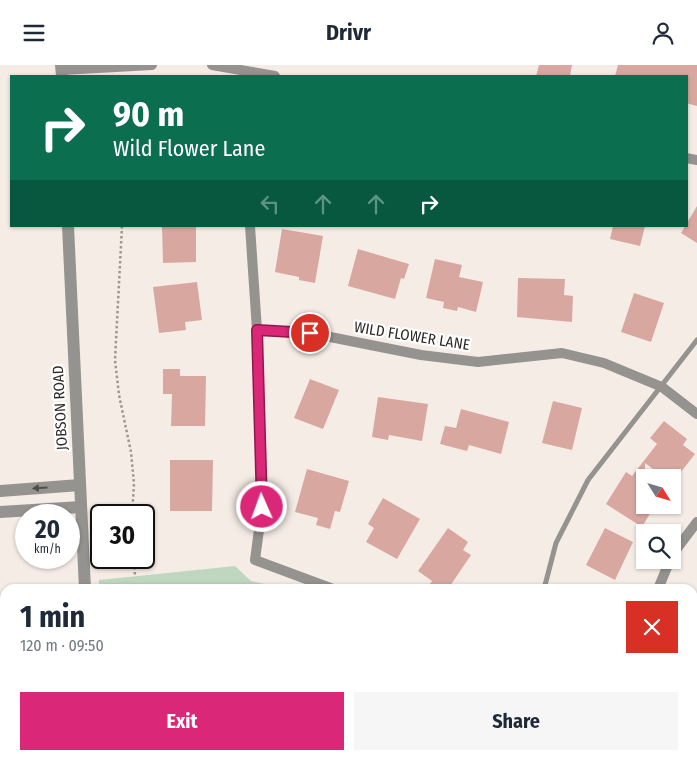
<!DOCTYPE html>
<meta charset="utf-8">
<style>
:root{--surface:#fff;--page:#f6f6f7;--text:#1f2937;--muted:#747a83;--accent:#db2777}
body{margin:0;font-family:"Fira Sans Condensed",sans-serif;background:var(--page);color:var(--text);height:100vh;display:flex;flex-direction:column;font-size:19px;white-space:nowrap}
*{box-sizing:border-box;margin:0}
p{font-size:16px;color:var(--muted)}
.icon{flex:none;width:28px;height:28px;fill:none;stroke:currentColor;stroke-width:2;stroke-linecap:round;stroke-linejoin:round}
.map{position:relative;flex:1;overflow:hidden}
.details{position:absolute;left:0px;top:519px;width:698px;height:176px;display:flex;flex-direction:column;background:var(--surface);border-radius:15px 15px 0 0;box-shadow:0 1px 4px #0004}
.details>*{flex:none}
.hud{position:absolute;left:10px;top:10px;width:678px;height:152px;border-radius:0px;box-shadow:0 1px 4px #0004;background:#0b6e4f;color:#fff;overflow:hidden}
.needle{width:32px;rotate:127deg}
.buttons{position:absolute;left:636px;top:404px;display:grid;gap:10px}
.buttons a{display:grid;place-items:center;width:45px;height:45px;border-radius:0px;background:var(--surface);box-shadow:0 1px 4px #0004;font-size:25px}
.speed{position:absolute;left:15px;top:439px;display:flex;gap:10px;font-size:25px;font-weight:700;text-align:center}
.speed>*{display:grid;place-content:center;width:65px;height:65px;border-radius:50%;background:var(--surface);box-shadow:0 1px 4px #0004;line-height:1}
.speed small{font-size:12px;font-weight:400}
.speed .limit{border:2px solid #111;border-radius:8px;background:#fff;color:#111}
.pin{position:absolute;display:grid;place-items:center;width:42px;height:42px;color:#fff;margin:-21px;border:2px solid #fff;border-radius:50%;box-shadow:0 1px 5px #0007}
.me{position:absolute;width:55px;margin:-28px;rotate:358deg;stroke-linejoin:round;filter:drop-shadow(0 0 4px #0008)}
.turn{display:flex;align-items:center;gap:18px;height:105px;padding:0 20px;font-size:22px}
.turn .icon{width:65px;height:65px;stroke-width:2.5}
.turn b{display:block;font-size:35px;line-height:42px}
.lanes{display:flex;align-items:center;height:48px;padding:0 20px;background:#0003;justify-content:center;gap:25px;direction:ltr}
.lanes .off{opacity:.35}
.round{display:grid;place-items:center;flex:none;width:52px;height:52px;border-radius:0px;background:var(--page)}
.overview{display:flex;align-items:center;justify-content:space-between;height:85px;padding:0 20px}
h1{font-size:30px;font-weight:700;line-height:38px}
.button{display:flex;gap:10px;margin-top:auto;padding:10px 20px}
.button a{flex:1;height:58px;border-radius:0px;background:var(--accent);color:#fff;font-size:20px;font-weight:700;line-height:58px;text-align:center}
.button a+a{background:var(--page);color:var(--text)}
header{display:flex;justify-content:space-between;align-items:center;height:65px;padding:0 20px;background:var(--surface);font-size:22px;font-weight:700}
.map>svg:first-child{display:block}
.green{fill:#bfd7be}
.building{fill:#d8a8a0}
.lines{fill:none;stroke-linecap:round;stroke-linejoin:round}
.path{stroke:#9d9691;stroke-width:2.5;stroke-dasharray:2.5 2.5;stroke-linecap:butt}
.service{stroke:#95938f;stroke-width:5}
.minor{stroke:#95938f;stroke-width:10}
.tertiary{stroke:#95938f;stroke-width:12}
.oneway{fill:#514e4b}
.route-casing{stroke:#8e194d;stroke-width:12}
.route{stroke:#db2777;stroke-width:9}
.labels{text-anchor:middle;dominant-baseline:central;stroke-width:4.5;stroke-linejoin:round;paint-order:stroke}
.street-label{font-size:15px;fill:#2d2927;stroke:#fff}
</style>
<header><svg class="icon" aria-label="menu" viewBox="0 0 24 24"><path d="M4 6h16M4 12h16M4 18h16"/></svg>Drivr<svg class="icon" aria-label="person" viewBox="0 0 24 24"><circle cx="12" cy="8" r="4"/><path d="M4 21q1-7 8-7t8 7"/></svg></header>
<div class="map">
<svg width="697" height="694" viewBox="0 0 697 694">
<rect width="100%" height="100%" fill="#f6ece6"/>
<path class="green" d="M235,501L251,516L288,524H99V515Z
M108,690H488L489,694H108Z"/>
<path class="building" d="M539,0H572L570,11H536Z
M618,0H697V41L686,38V11H615Z
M697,141V178L681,168Z
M162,161H196V197L163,198Z
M613,161H645L640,181L610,174Z
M282,164L323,171L315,218L299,215V212L275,207Z
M358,184L409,199L404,214L401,213L395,234L348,221Z
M435,194L462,200L459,212L483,217L476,247L458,242L457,246L443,243L444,237L426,233Z
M518,213L565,214L564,230L573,231L572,257L517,252Z
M197,217L202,255L185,257L186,265L159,268L153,222Z
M634,228L664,238L651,277L621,267Z
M163,304H180V311H206L205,361H171L172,329H163Z
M310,314L339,325L323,364L294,353Z
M378,332L428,339L422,376L389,370L388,375L372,372Z
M553,336L582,343L572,385L542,378Z
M461,344L509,357L501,389L469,380L467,386L440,379L445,361L456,363Z
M664,356L687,374L683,380L695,389L677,412H664L645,398V440H655L642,462L606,439L626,407L632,411L657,379L650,373Z
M170,395H213L212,446H170Z
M307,404L349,416L340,447L335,446L330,464L316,460L318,453L295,447Z
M383,433L420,454L397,494L366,477L374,463L368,459Z
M448,463L468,477L463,485L471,490L448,524H427L432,516L418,506Z
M605,463L633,477L615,515L586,500Z"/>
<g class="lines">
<path class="path" d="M122,161L115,295L119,330L131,387L134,419L132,450
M134,492L135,511"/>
<path class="service" d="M544,524L556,478L588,415L697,275
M541,690L542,694"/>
<path class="minor" d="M212,0L275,11
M62,5L152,0
M686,93L697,95
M250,161L257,265L262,442L255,495L333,524
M257,265L310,268L421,290L478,297L562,288L604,298L662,322L697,349
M672,490L697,457
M658,524L670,495
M692,678L697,676
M506,690L508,694
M657,690L658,694"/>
<path class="tertiary" d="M61,0L62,11
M68,161L85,524
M0,426L80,420
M0,447L81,442
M98,690V694"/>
</g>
<defs><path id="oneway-solid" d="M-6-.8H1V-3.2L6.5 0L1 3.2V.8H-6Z" transform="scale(1.25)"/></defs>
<use class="oneway" href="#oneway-solid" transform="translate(40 423) rotate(176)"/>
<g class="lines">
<defs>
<path id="route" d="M262,442L257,265L310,268"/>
</defs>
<use href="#route" class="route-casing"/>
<use href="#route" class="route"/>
</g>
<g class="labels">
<g class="street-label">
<text transform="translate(412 271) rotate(9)">WILD FLOWER LANE</text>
<text transform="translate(60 343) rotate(-93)">JOBSON ROAD</text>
</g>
</g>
</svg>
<div class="buttons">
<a><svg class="needle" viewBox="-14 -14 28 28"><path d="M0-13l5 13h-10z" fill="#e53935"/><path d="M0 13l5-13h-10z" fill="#747a83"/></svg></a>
<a><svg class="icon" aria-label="search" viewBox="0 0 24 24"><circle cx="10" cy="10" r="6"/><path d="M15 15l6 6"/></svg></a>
</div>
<div class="speed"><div>20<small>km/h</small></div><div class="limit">30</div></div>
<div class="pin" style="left:310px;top:268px;background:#d93025"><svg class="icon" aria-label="arrive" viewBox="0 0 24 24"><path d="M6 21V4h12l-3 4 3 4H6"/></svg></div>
<svg class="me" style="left:262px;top:442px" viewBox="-20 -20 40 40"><circle r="17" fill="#db2777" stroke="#fff" stroke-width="3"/><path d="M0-11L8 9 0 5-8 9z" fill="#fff"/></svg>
<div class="hud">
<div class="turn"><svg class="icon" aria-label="right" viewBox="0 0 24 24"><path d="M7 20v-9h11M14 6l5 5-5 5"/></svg><div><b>90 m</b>Wild Flower Lane</div></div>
<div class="lanes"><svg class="icon off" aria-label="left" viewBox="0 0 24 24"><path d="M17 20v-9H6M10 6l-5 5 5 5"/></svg><svg class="icon off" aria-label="ahead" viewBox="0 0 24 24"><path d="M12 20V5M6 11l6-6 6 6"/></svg><svg class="icon off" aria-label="ahead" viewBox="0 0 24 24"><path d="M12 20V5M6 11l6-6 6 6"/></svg><svg class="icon" aria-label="right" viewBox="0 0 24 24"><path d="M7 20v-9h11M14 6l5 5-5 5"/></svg></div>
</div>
<section class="details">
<div class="overview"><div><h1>1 min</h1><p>120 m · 09:50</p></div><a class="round" style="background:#d93025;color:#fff"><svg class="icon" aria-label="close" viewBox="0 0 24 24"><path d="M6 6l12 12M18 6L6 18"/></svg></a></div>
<div class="button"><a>Exit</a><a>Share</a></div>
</section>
</div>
